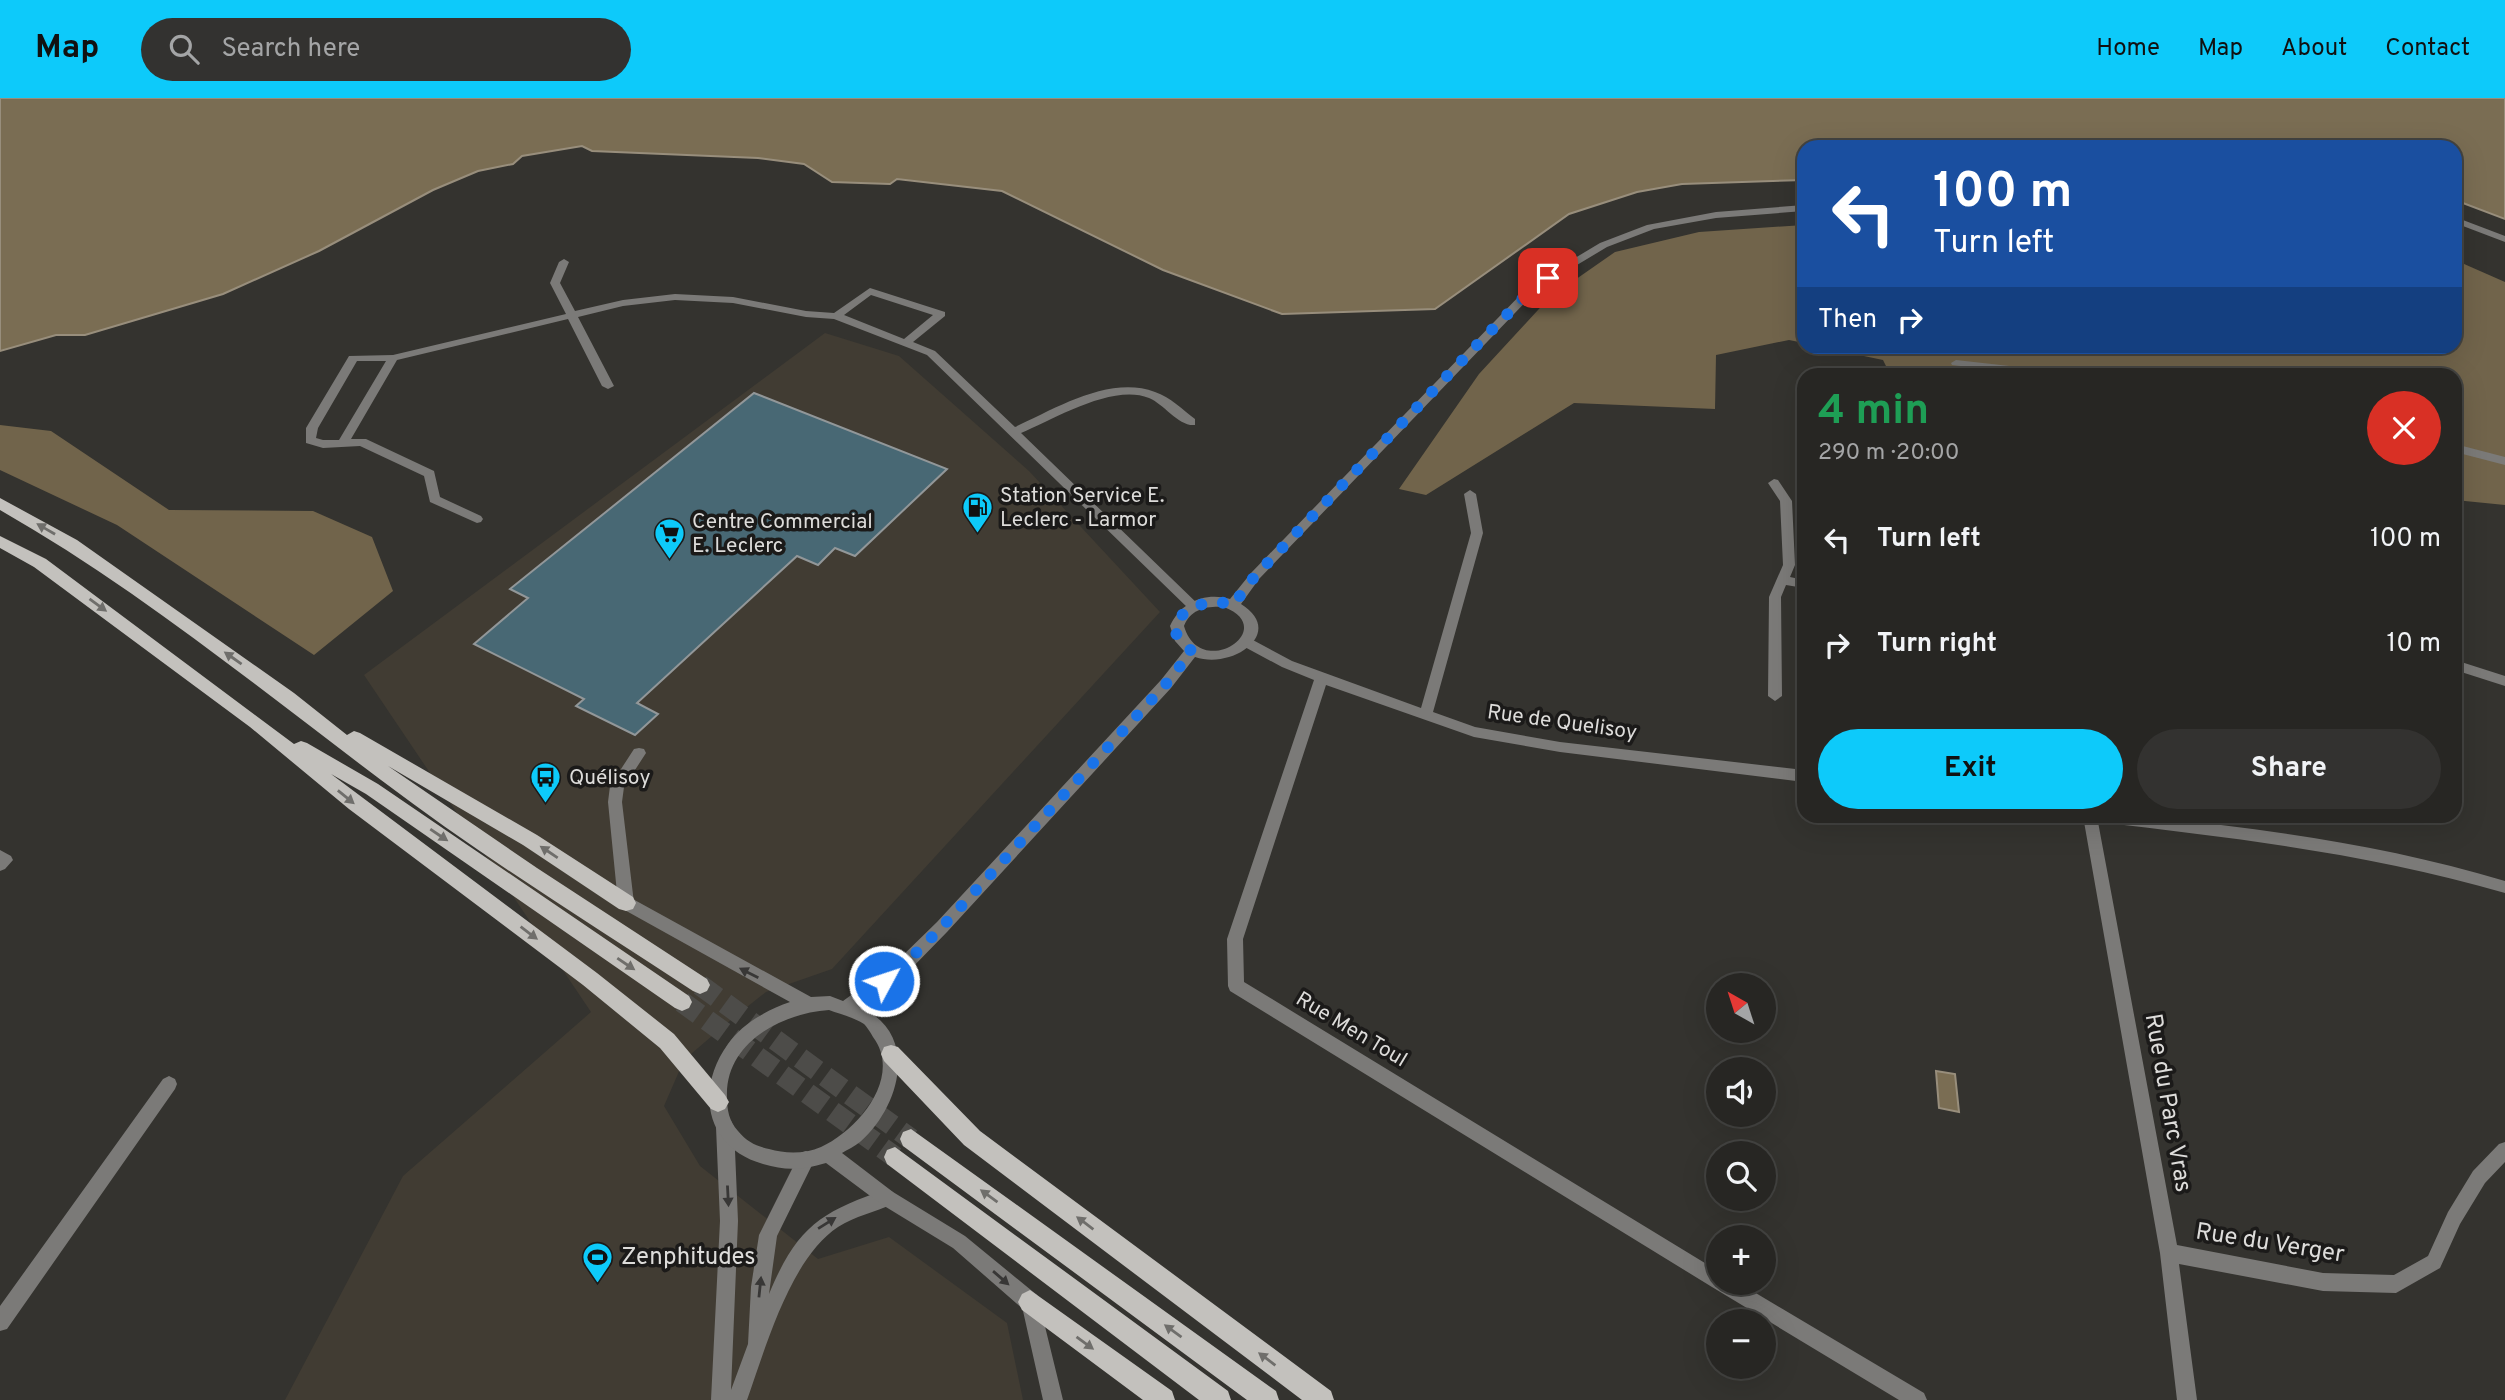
<!DOCTYPE html>
<meta charset="utf-8">
<style>
:root{--surface:#272623;--page:#333230;--text:#f1f3f6;--muted:#a4a5a6;--line:#434341;--accent:#0dcafa}
body{margin:0;font-family:Overpass,sans-serif;background:var(--page);color:var(--text);height:100vh;display:flex;flex-direction:column;font-size:26px;white-space:nowrap}
*{box-sizing:border-box;margin:0}
p{font-size:23px;color:var(--muted)}
.icon{flex:none;width:38px;height:38px;fill:none;stroke:currentColor;stroke-width:2;stroke-linecap:round;stroke-linejoin:round}
.map{position:relative;flex:1;overflow:hidden}
.details{position:absolute;left:1797px;top:270px;width:665px;height:455px;display:flex;flex-direction:column;background:var(--surface);border-radius:21px;box-shadow:0 7px 28px #0002,0 0 0 2px var(--line)}
.details>*{flex:none}
.hud{position:absolute;left:1797px;top:42px;width:665px;height:214px;border-radius:21px;box-shadow:0 7px 28px #0002,0 0 0 2px var(--line);background:#1a4fa0;color:#fff;overflow:hidden}
.needle{width:46px;rotate:321deg}
.controls{position:absolute;left:1706px;top:875px;display:grid;gap:14px}
.controls a{display:grid;place-items:center;width:70px;height:70px;border-radius:50%;background:var(--surface);box-shadow:0 7px 28px #0002,0 0 0 2px var(--line);font-size:35px}
.pin{position:absolute;display:grid;place-items:center;width:60px;height:60px;color:#fff;margin:-30px;border-radius:14px;box-shadow:0 4px 10px #0006}
.me{position:absolute;width:77px;margin:-38px;rotate:50deg;stroke-linejoin:round;filter:drop-shadow(0 0 5px #0008)}
.turn{display:flex;align-items:center;gap:24px;height:147px;padding:0 21px;font-size:32px}
.turn .icon{width:91px;height:91px;stroke-width:2.5}
.turn b{display:block;font-size:49px;line-height:60px}
.then{display:flex;align-items:center;height:66px;padding:0 21px;background:#0003;gap:14px;font-size:26px}
.round{display:grid;place-items:center;flex:none;width:74px;height:74px;border-radius:37px;background:var(--page)}
.overview{display:flex;align-items:center;justify-content:space-between;height:119px;padding:0 21px}
h1{font-size:42px;font-weight:700;line-height:52px;color:#1e9e55}
.action{display:flex;gap:14px;margin-top:auto;padding:14px 21px}
.action a{flex:1;height:80px;border-radius:42px;background:var(--accent);color:#111;font-size:28px;font-weight:700;line-height:80px;text-align:center}
.action a+a{background:var(--page);color:var(--text)}
ul{padding:0;list-style:none}
li{display:flex;align-items:center;gap:21px;height:105px;padding:0 21px}
li div{flex:1}
li b{display:block;font-size:26px}
li em{font-style:normal}
header{display:flex;align-items:center;gap:42px;box-sizing:border-box;height:98px;padding:0 35px;background:var(--accent);color:#111}
header strong{font-size:33px}
nav{display:flex;gap:38px;margin-inline-start:auto;font-size:24px}
.search{width:490px;height:63px;background:var(--page);display:flex;align-items:center;gap:18px;box-sizing:border-box;padding:0 24px;border-radius:38px;color:var(--muted);font-size:26px}
.map>svg:first-child{display:block}
.built{fill:#413c33}
.forest{fill:#71644b}
.water{fill:#7a6d53;stroke:#988e7c;stroke-width:2}
.building{fill:#486874;stroke:#929799;stroke-width:2}
.lines{fill:none;stroke-linecap:round;stroke-linejoin:round}
.primary-tunnel{stroke:#4d4c49;stroke-width:21;stroke-dasharray:21 10;stroke-linecap:butt}
.minor{fill:#7b7a78;fill-rule:evenodd}
.tertiary{fill:#7b7a78;fill-rule:evenodd}
.primary{fill:#c3c1bd;fill-rule:evenodd}
.oneway{fill:#6f6e6b}
.oneway2{fill:#383736}
.route{stroke:#1a73e8;stroke-width:12;stroke-dasharray:0 21.6}
.labels{text-anchor:middle;dominant-baseline:central;stroke-width:7;stroke-linejoin:round;paint-order:stroke}
.poi-label{font-size:21px;fill:#dddcda;stroke:#1b1a19;text-anchor:start}
.street-label{font-size:21px;fill:#dddcda;stroke:#1b1a19}
.near-street-label{font-size:24px;fill:#dddcda;stroke:#1b1a19}
.near-poi-label{font-size:24px;fill:#dddcda;stroke:#1b1a19;text-anchor:start}
</style>
<header>
<strong>Map</strong>
<div class="search"><svg class="icon" aria-label="search" viewBox="0 0 24 24"><circle cx="10" cy="10" r="6"/><path d="M15 15l6 6"/></svg>Search here</div>
<nav><a>Home</a><a>Map</a><a>About</a><a>Contact</a></nav>
</header>
<div class="map">
<svg width="2505" height="1302" viewBox="0 0 2505 1302">
<rect width="100%" height="100%" fill="#34332f"/>
<path class="built" d="M825,235L899,258L1029,373L1160,514L832,871L766,894L733,920L684,962L664,1008L700,1068L818,1161L889,1139L1007,1225L1023,1302H285L403,1078L591,914L364,577Z"/>
<path class="forest" d="M1804,127V245L1789,242L1716,257L1715,311L1574,305L1426,397L1399,391L1479,276L1549,200L1615,154L1699,134Z
M2455,162L2505,184V407L2455,402V276H1890L1883,262L1821,249L2455,248Z
M0,327L51,333L169,412L313,413L372,439L393,493L314,557L117,427L0,372Z"/>
<path class="water" d="M0,0H2505V121L2455,102V49L2219,47L1804,49V82L1682,86L1637,94L1569,116L1435,211L1282,216L1163,172L1002,93L897,81L890,86L832,84L804,66L758,60L592,53L582,48L522,58L513,66L478,73L433,92L319,153L223,196L85,237H56L0,253Z
M1936,973L1955,976L1959,1014L1939,1010Z"/>
<path class="building" d="M754,295L947,371L855,458L835,450L818,467L797,458L637,605L658,616L635,637L576,608L584,601L474,546L528,500L510,491Z"/>
<g class="lines">
<path class="primary-tunnel" d="M700,887L911,1041
M682,904L895,1059"/>
<path class="minor" d="M564,161L569,164L560,185L575,213L623,202L675,196L733,199L806,213L834,215L870,190L945,214V218L913,244L935,253L1015,329C1055,311 1109,277 1155,294C1170,299 1183,312 1195,321V327C1179,329 1164,306 1149,300C1113,285 1054,321 1021,335L1200,508L1199,511H1189L927,257L834,221L806,219L733,205L675,202L623,208L578,219L614,288L608,291L602,288L568,221L397,262L351,341H366L434,373L440,399L481,418L483,421L481,424L477,425L430,404L424,378L360,348L323,350L306,345V330L349,258L393,257L566,216L550,185L559,164ZM871,197L933,217L904,241L844,217ZM357,263H386L339,342H323L316,340L318,330Z
M1956,262L2053,273L2058,276H2028L1952,267L1951,265Z
M2455,346L2505,359V367L2455,354Z
M1774,381L1778,382L1792,403L1795,467L1790,479L1804,482V490L1786,487L1781,499L1782,598L1775,603L1768,598L1769,499L1783,467L1780,403L1768,385Z
M1470,392L1476,396L1483,435L1433,614L1475,629L1560,644L1804,672V684L1560,654L1474,639L1326,587L1243,841L1244,884L1718,1173V1185H1739L1924,1295L1927,1302H1899L1712,1189L1230,893L1228,888L1227,841L1314,582L1282,569L1241,547L1239,544L1246,539L1251,541L1292,563L1421,610L1471,435L1464,396Z
M2455,562L2505,578V588L2455,572Z
M639,650L644,651L646,655L624,689L622,704L634,805L631,810L626,811L621,810L618,805L608,704L610,688L634,651Z
M2083,718C2128,713 2176,721 2221,727C2318,739 2412,755 2505,783V795C2372,756 2236,740 2098,724L2177,1147L2323,1175L2394,1177L2428,1158L2448,1114L2473,1073L2499,1046L2505,1044V1064L2485,1085L2460,1126L2440,1170L2396,1195L2323,1193L2179,1166L2197,1302H2177L2160,1155Z
M0,752L11,758L13,762L5,771L0,773Z
M169,978L175,981L177,986L175,991L7,1231L0,1233V1208L163,981Z
M725,1021L731,1023L734,1029L738,1123L731,1292L748,1246L751,1189L759,1137L800,1055L806,1053L812,1055L815,1061L777,1138L769,1196C797,1129 820,1114 887,1091L893,1094L896,1100L893,1106C875,1114 855,1118 838,1129C790,1161 766,1249 747,1302H711L720,1123L716,1029L719,1023Z
M1030,1195L1037,1197L1039,1204L1063,1302H1043L1021,1204L1023,1197Z"/>
<path class="tertiary" d="M1804,107V113L1716,120L1654,131L1607,149L1547,185L1536,193L1259,481L1241,506C1286,534 1234,572 1195,559L1171,590L947,834L907,875L859,909C920,934 901,1008 860,1044C855,1048 847,1052 842,1055L893,1094L965,1138L1037,1197L1039,1204L1037,1211L1030,1213L1023,1211L953,1150L881,1106L826,1065C802,1072 786,1073 763,1066C705,1050 695,991 728,946C743,925 767,912 790,904L621,810L618,805L621,800L626,799L631,800L811,899L830,898L843,903L895,865L937,824L1161,582L1184,553L1175,543L1170,528C1181,504 1205,494 1230,501L1251,475L1528,189L1540,181L1600,145L1647,127L1716,114ZM1224,509C1281,531 1200,584 1184,528C1191,511 1206,508 1224,509ZM829,912C840,916 855,920 864,926C867,929 871,935 873,939C903,979 858,1032 821,1049C805,1056 786,1056 769,1051C756,1048 747,1044 738,1033C729,1023 727,1012 727,999C725,944 783,915 829,912Z
M2455,119L2505,138V144L2455,125Z"/>
<path class="primary" d="M0,400L77,442L294,595L347,637L354,633L360,635L537,737L633,799L636,805L633,811L626,813L619,811L523,747L388,668L537,770L707,881L710,887L707,893L700,896L693,893C588,824 481,758 381,682C256,588 135,489 0,412Z
M0,438L46,461L294,646L301,643L307,645L378,686L689,898L692,904L689,910L682,913L675,910L366,696L331,676L597,875L674,936L725,997L729,1004L725,1011L718,1014L711,1011L660,950L583,887L349,711L250,629L34,469L0,450Z
M891,947L898,949L980,1033L1331,1293L1334,1302H1302L964,1047L884,963L881,956L884,949Z
M911,1031L1276,1293L1279,1302H1247L903,1048L900,1041L903,1034Z
M895,1049L1228,1293L1231,1302H1199L887,1066L884,1059L887,1052Z
M1030,1192L1172,1293L1175,1302H1143L1022,1212L1018,1204L1022,1196Z"/>
</g>
<defs><path id="oneway-solid" d="M-6-.8H1V-3.2L6.5 0L1 3.2V.8H-6Z" transform="scale(1.75)"/></defs>
<g class="oneway">
<use href="#oneway-solid" transform="translate(46 431) rotate(-150)"/>
<use href="#oneway-solid" transform="translate(98 507) rotate(36)"/>
<use href="#oneway-solid" transform="translate(233 560) rotate(-145)"/>
<use href="#oneway-solid" transform="translate(346 699) rotate(39)"/>
<use href="#oneway-solid" transform="translate(439 737) rotate(34)"/>
<use href="#oneway-solid" transform="translate(549 754) rotate(-146)"/>
<use href="#oneway-solid" transform="translate(529 835) rotate(37)"/>
<use href="#oneway-solid" transform="translate(626 866) rotate(34)"/>
<use href="#oneway-solid" transform="translate(989 1098) rotate(-144)"/>
<use href="#oneway-solid" transform="translate(1085 1125) rotate(-143)"/>
<use href="#oneway-solid" transform="translate(1173 1233) rotate(-144)"/>
<use href="#oneway-solid" transform="translate(1085 1245) rotate(36)"/>
<use href="#oneway-solid" transform="translate(1267 1261) rotate(-143)"/>
</g>
<g class="oneway2">
<use href="#oneway-solid" transform="translate(749 875) rotate(-153)"/>
<use href="#oneway-solid" transform="translate(728 1098) rotate(87)"/>
<use href="#oneway-solid" transform="translate(827 1125) rotate(-32)"/>
<use href="#oneway-solid" transform="translate(1001 1180) rotate(41)"/>
<use href="#oneway-solid" transform="translate(760 1189) rotate(-84)"/>
</g>
<g class="lines">
<path class="route" d="M884,883L901,870L942,829L1166,586L1192,553C1150,527 1198,495 1233,507L1255,478L1475,249L1532,191L1548,180"/>
</g>
<defs>
<symbol id="fuel-pin" viewBox="-11 -11 22 30"><path d="M0 17L-7.5 6A9.5 9.5 0 1 1 7.5 6Z" fill="#0dcafa" stroke="#1b1a19"/><path d="M-5.5-6h7V0h2V4h1.3V-2.5L3-4.5l.8-.8L6-3V5H2.5V1h-1V6h-7ZM-4.2-4.7v3.2H.2V-4.7Z" fill="#111"/></symbol>
<symbol id="supermarket-pin" viewBox="-11 -11 22 30"><path d="M0 17L-7.5 6A9.5 9.5 0 1 1 7.5 6Z" fill="#0dcafa" stroke="#1b1a19"/><path d="M-6-5.5h2.5l.6 2H6L4.5 2H-2.5L-4.4-4H-6ZM-1.5 3.2a1.3 1.3 0 1 0 .1 0ZM3 3.2a1.3 1.3 0 1 0 .1 0Z" fill="#111"/></symbol>
<symbol id="bus-pin" viewBox="-11 -11 22 30"><path d="M0 17L-7.5 6A9.5 9.5 0 1 1 7.5 6Z" fill="#0dcafa" stroke="#1b1a19"/><path d="M-5-6H5V4H4V6H2V4H-2V6H-4V4H-5ZM-3.5-4V0h7V-4ZM-3.5 1.2v1.5H-2V1.2ZM2 1.2v1.5H3.5V1.2Z" fill="#111"/></symbol>
<symbol id="stadium-pin" viewBox="-11 -11 22 30"><path d="M0 17L-7.5 6A9.5 9.5 0 1 1 7.5 6Z" fill="#0dcafa" stroke="#1b1a19"/><path d="M0-5a6.5 5 0 1 0 0 10a6.5 5 0 1 0 0-10ZM-3.5-1.8h7v3.6h-7Z" fill="#111"/></symbol>
</defs>
<g fill-rule="evenodd">
<use href="#fuel-pin" x="960" y="392" width="35" height="47"/>
<use href="#supermarket-pin" x="652" y="418" width="35" height="47"/>
<use href="#bus-pin" x="528" y="662" width="35" height="47"/>
<use href="#stadium-pin" x="580" y="1142" width="35" height="47"/>
</g>
<g class="labels">
<g class="poi-label">
<text x="1000" y="398">Station Service E.<tspan x="1000" dy="24">Leclerc - Larmor</tspan></text>
<text x="692" y="424">Centre Commercial<tspan x="692" dy="24">E. Leclerc</tspan></text>
<text x="569" y="680">Quélisoy</text>
</g>
<g class="street-label">
<text transform="translate(1562 625) rotate(8)">Rue de Quelisoy</text>
<text transform="translate(1351 932) rotate(31)">Rue Men Toul</text>
</g>
<g class="near-street-label">
<text transform="translate(2167 1005) rotate(80)">Rue du Parc Vras</text>
<text transform="translate(2270 1146) rotate(9)">Rue du Verger</text>
</g>
<g class="near-poi-label">
<text x="621" y="1160">Zenphitudes</text>
</g>
</g>
</svg>
<div class="controls">
<a><svg class="needle" viewBox="-14 -14 28 28"><path d="M0-13l5 13h-10z" fill="#e53935"/><path d="M0 13l5-13h-10z" fill="#a4a5a6"/></svg></a>
<a><svg class="icon" aria-label="sound" viewBox="0 0 24 24"><path d="M4 9h4l5-4v14l-5-4H4zM17 9q2 3 0 6"/></svg></a>
<a><svg class="icon" aria-label="search" viewBox="0 0 24 24"><circle cx="10" cy="10" r="6"/><path d="M15 15l6 6"/></svg></a>
<a>+</a>
<a>−</a>
</div>
<div class="pin" style="left:1548px;top:180px;background:#d93025"><svg class="icon" aria-label="arrive" viewBox="0 0 24 24"><path d="M6 21V4h12l-3 4 3 4H6"/></svg></div>
<svg class="me" style="left:884px;top:883px" viewBox="-20 -20 40 40"><circle r="17" fill="#1a73e8" stroke="#fff" stroke-width="3"/><path d="M0-11L8 9 0 5-8 9z" fill="#fff"/></svg>
<div class="hud">
<div class="turn"><svg class="icon" aria-label="left" viewBox="0 0 24 24"><path d="M17 20v-9H6M10 6l-5 5 5 5"/></svg><div><b>100 m</b>Turn left</div></div>
<div class="then">Then<svg class="icon" aria-label="right" viewBox="0 0 24 24"><path d="M7 20v-9h11M14 6l5 5-5 5"/></svg></div>
</div>
<section class="details">
<div class="overview"><div><h1>4 min</h1><p>290 m · 20:00</p></div><a class="round" style="background:#d93025;color:#fff"><svg class="icon" aria-label="close" viewBox="0 0 24 24"><path d="M6 6l12 12M18 6L6 18"/></svg></a></div>
<ul>
<li><svg class="icon" aria-label="left" viewBox="0 0 24 24"><path d="M17 20v-9H6M10 6l-5 5 5 5"/></svg><div><b>Turn left</b></div><em>100 m</em></li>
<li><svg class="icon" aria-label="right" viewBox="0 0 24 24"><path d="M7 20v-9h11M14 6l5 5-5 5"/></svg><div><b>Turn right</b></div><em>10 m</em></li>
</ul>
<div class="action"><a>Exit</a><a>Share</a></div>
</section>
</div>
